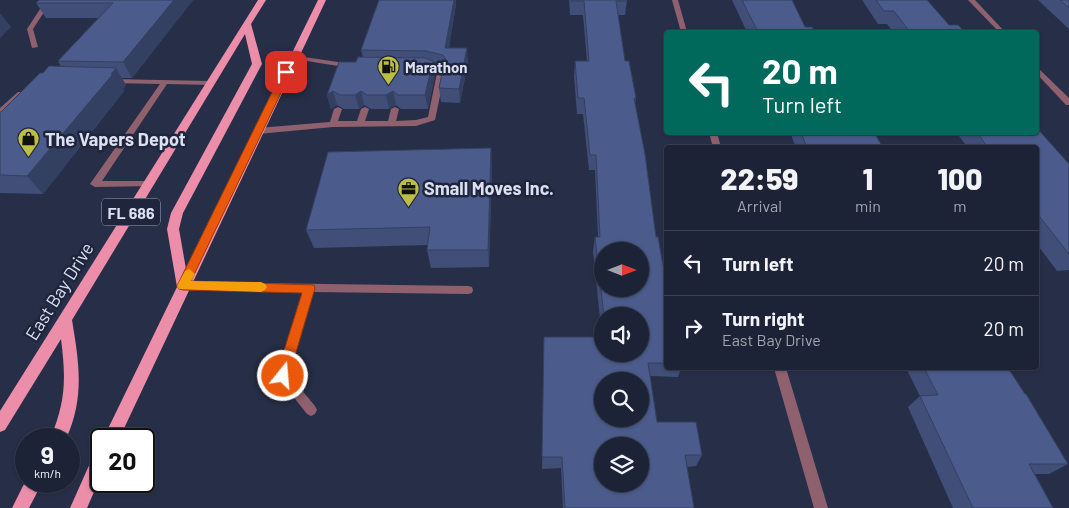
<!DOCTYPE html>
<style>
:root{--surface:#1d2336;--page:#2a2f42;--text:#f1f3f6;--muted:#a0a4ad;--line:#3b4051}
body{margin:0;font-family:Barlow,sans-serif;background:var(--page);color:var(--text);height:100vh;display:flex;flex-direction:column;font-size:19px;white-space:nowrap}
*{box-sizing:border-box;margin:0}
p{font-size:16px;color:var(--muted)}
.icon{flex:none;width:28px;height:28px;fill:none;stroke:currentColor;stroke-width:2;stroke-linecap:round;stroke-linejoin:round}
.map{position:relative;flex:1;overflow:hidden}
.drawer{position:absolute;left:664px;top:145px;width:375px;height:225px;display:flex;flex-direction:column;background:var(--surface);border-radius:5px;box-shadow:0 1px 4px #0004,0 0 0 1px var(--line)}
.drawer>*{flex:none}
.banner{position:absolute;left:664px;top:30px;width:375px;height:105px;border-radius:5px;box-shadow:0 1px 4px #0004,0 0 0 1px var(--line);background:#00695c;color:#fff;overflow:hidden}
.needle{width:32px;rotate:90deg}
.buttons{position:absolute;left:594px;top:242px;display:grid;gap:10px}
.buttons a{display:grid;place-items:center;width:55px;height:55px;border-radius:50%;background:var(--surface);box-shadow:0 1px 4px #0004,0 0 0 1px var(--line);font-size:25px}
.speed{position:absolute;left:15px;top:428px;display:flex;gap:10px;font-size:25px;font-weight:700;text-align:center}
.speed>*{display:grid;place-content:center;width:65px;height:65px;border-radius:50%;background:var(--surface);box-shadow:0 1px 4px #0004,0 0 0 1px var(--line);line-height:1}
.speed small{font-size:12px;font-weight:400}
.speed .limit{border:2px solid #111;border-radius:8px;background:#fff;color:#111}
.pin{position:absolute;display:grid;place-items:center;width:42px;height:42px;color:#fff;margin:-21px;border-radius:10px;box-shadow:0 2px 8px #0006}
.me{position:absolute;width:55px;margin:-28px;rotate:17deg;stroke-linejoin:round;filter:drop-shadow(0 0 4px #0008)}
.turn{display:flex;align-items:center;gap:18px;height:105px;padding:0 15px;font-size:22px}
.turn .icon{width:65px;height:65px;stroke-width:2.5}
.turn b{display:block;font-size:35px;line-height:42px}
.eta{display:flex;justify-content:space-evenly;align-items:center;height:85px;text-align:center}
.eta b{font-size:30px;font-weight:800;line-height:35px}
ul{padding:0;list-style:none}
li{display:flex;align-items:center;gap:15px;height:65px;padding:0 15px;border-top:1px solid var(--line)}
li div{flex:1}
li b{display:block;font-size:19px}
li em{font-style:normal}
.map>svg:first-child{display:block}
.lines{fill:none;stroke-linecap:round;stroke-linejoin:round}
.service{fill:#8f616e;fill-rule:evenodd}
.minor{fill:#8f616e;fill-rule:evenodd}
.primary{fill:#ec8eaa;fill-rule:evenodd}
.wall{fill:#404e78;fill-rule:evenodd}
.shaded-wall{fill:#344061}
.building{fill:#4b5b8b;stroke:#344061;fill-rule:evenodd}
.route{fill:#ea580c;stroke:#983908}
.slow{fill:#f59e0b}
.labels{text-anchor:middle;dominant-baseline:central;stroke-width:5;stroke-linejoin:round;paint-order:stroke}
.far-poi-label{font-size:15px;font-weight:bold;fill:#dbe1f1;stroke:#1e253d;text-anchor:start}
.shield{fill:#1e253d;stroke:#a2a9bb;stroke-width:1}
.shield-label{font-size:16px;font-weight:bold;fill:#dbe1f1}
.poi-label{font-size:18px;font-weight:bold;fill:#dbe1f1;stroke:#1e253d;text-anchor:start}
.street-label{font-size:18px;fill:#dbe1f1;stroke:#1e253d}
</style>
<div class="map">
<svg width="1069" height="508" viewBox="0 0 1069 508">
<rect width="100%" height="100%" fill="#272f48"/>
<g class="lines">
<path class="service" d="M46,0H52L33,29L38,47L32,48L27,29Z
M291,55L351,64L355,66L351,68L294,59L290,57Z
M420,66L441,70L445,72L435,120L416,126L333,127L258,134L254,131L258,128L330,122L334,109L338,107L342,109L338,121H357L361,109L365,107L369,109L365,121H388L391,109L395,107L399,109L396,121L416,120L428,117L437,73L420,70Z
M109,79L211,81L215,83L211,85L167,84L102,181H149L154,184L152,186L95,187L90,184L160,84L112,83L108,81Z
M18,92H21L25,94L0,114V108Z
M183,282L468,286L472,287L473,290L472,293L468,294L313,292L289,375L315,406L317,410L315,414L311,416L307,414L277,376L303,292L183,290L179,289L178,286L179,283Z"/>
<path class="minor" d="M672,0H678L687,32H681Z
M968,0H975L1005,32H999Z
M1036,66L1069,98V105H1066L1036,73Z
M709,132H717L721,148H713Z
M774,368H786L828,508H814Z"/>
<path class="primary" d="M258,0H266L251,24L262,64L183,213L179,229L186,269L318,0H326L119,439H103L177,287L167,229L171,213L252,64L245,34L72,320C79,363 85,397 66,439H50C66,401 66,379 61,339L5,430L0,432V411Z
M101,450V476L87,508H70L95,452Z
M26,480L43,481L29,508H12Z"/>
</g>
<path class="wall" d="M39,0H193L132,78H122L126,85L123,89L124,91L43,194L0,193V112H1L61,67L58,61L98,18H46L36,3Z
M379,0H456V4L449,48L468,62L460,103L441,102L439,88L443,68L434,65L435,74L428,109H401L396,105L389,109H371L364,105L359,109H344L337,105L331,109L327,95L356,62L363,57L361,50Z
M569,0H627L625,15H618L625,61L636,98L635,105L656,237L666,281V368H681L678,377L650,376L657,422L702,455L696,466L687,467L694,508H563L561,468L542,469L544,337H602L593,252L595,237H598L595,170H589L583,114H577L574,76L575,61H587L583,15H570ZM602,316H640L602,354Z
M732,0H792L805,27L815,32H747Z
M862,0H927L949,25L965,32H893L887,24H878Z
M1038,0H1069V29Z
M790,132H874L883,148H796Z
M956,132H1036L1069,164V270L1057,271L1036,243V148H968Z
M492,166L489,267L431,268L427,250L428,245L314,248L306,230Z
M906,368H1008L1068,464L1049,474H1035L1053,508H953L908,407L920,396Z"/>
<path class="shaded-wall" d="M174,0H193L132,78L123,62Z
M454,0H456V4L447,61L445,48Z
M1,14L11,27L0,38V15Z
M467,48L468,62L460,103L459,89Z
M433,61L435,74L428,109L425,95Z
M116,68L126,85L123,89L124,91L43,194L27,176Z
M333,91L337,105L331,109L327,95Z
M361,91L364,105L359,109L355,95Z
M393,91L396,105L389,109L386,95Z
M491,148L492,166L489,267L488,250Z"/>
<path class="building" d="M39,0H174L123,62L58,61L113,3H36Z
M379,0H454L445,48H467L459,89L439,88L445,59L443,55L426,51L361,50Z
M571,0H627V1H616L625,61H629L636,98H634L645,154L656,237H658L666,281V363H648L657,422H696L702,455H685L694,508H565L562,457H542L544,337H602V354H640V316H604L595,237H600L596,155H590L584,98H578L575,61H589L584,1H571ZM602,251H640V289H602ZM602,381H640V419H602ZM602,446H640V484H602Z
M742,0H792L805,27H812L815,32H758Z
M876,0H927L949,25H958L965,32H910L894,11H884Z
M1060,0H1069V8Z
M358,57L425,58L433,61L425,95H398L393,91L386,95H367L361,91L355,95H340L333,91L327,95L339,62H356Z
M49,66L116,68L111,74H113L27,176L0,175V112H1L40,73H43Z
M1036,127L1069,164V254L1036,212V148H988L977,132H1036Z
M801,132H874L883,148H807Z
M491,148L488,250H427L430,227L306,230L328,152Z
M924,368H1008L1025,394H1026L1068,464H1029L1053,508H973L920,396L938,395Z"/>
<path class="route" d="M283,70L291,72L191,281L314,285L315,288L289,376L287,380L283,382L278,380L276,376L302,293L183,290L179,289L177,286Z"/>
<path class="slow" d="M189,269L195,274L191,281L261,282L265,284L267,287L265,290L261,292L179,289L177,286L185,271Z"/>
<defs>
<symbol id="fuel-pin" viewBox="-11 -11 22 30"><path d="M0 17L-7.5 6A9.5 9.5 0 1 1 7.5 6Z" fill="#bdbf43" stroke="#1e253d"/><path d="M-5.5-6h7V0h2V4h1.3V-2.5L3-4.5l.8-.8L6-3V5H2.5V1h-1V6h-7ZM-4.2-4.7v3.2H.2V-4.7Z" fill="#111"/></symbol>
<symbol id="shop-pin" viewBox="-11 -11 22 30"><path d="M0 17L-7.5 6A9.5 9.5 0 1 1 7.5 6Z" fill="#bdbf43" stroke="#1e253d"/><path d="M-5-2.5h2.3a2.7 3.5 0 0 1 5.4 0H5L5.5 6h-11ZM-1.5-2.5h3a1.5 2.3 0 0 0-3 0Z" fill="#111"/></symbol>
<symbol id="office-pin" viewBox="-11 -11 22 30"><path d="M0 17L-7.5 6A9.5 9.5 0 1 1 7.5 6Z" fill="#bdbf43" stroke="#1e253d"/><path d="M-6-3h4V-5.5h4V-3h4V5H-6ZM-1-4.5V-3h2v-1.5ZM-6 0V1H6V0Z" fill="#111"/></symbol>
</defs>
<g fill-rule="evenodd">
<use href="#fuel-pin" x="376" y="54" width="25" height="34"/>
<use href="#shop-pin" x="16" y="126" width="25" height="34"/>
<use href="#office-pin" x="396" y="176" width="25" height="34"/>
</g>
<g class="labels">
<g class="far-poi-label">
<text x="405" y="67">Marathon</text>
</g>
<rect class="shield" x="102" y="198.5" width="58" height="27" rx="4"/>
<g class="shield-label">
<text x="131" y="212">FL 686</text>
</g>
<g class="poi-label">
<text x="45" y="139">The Vapers Depot</text>
<text x="424" y="188">Small Moves Inc.</text>
</g>
<g class="street-label">
<text transform="translate(59 291) rotate(-58)">East Bay Drive</text>
</g>
</g>
</svg>
<div class="buttons">
<a><svg class="needle" viewBox="-14 -14 28 28"><path d="M0-13l5 13h-10z" fill="#e53935"/><path d="M0 13l5-13h-10z" fill="#a0a4ad"/></svg></a>
<a><svg class="icon" aria-label="sound" viewBox="0 0 24 24"><path d="M4 9h4l5-4v14l-5-4H4zM17 9q2 3 0 6"/></svg></a>
<a><svg class="icon" aria-label="search" viewBox="0 0 24 24"><circle cx="10" cy="10" r="6"/><path d="M15 15l6 6"/></svg></a>
<a><svg class="icon" aria-label="layers" viewBox="0 0 24 24"><path d="M12 4l9 5-9 5-9-5zM3 14l9 5 9-5"/></svg></a>
</div>
<div class="speed"><div>9<small>km/h</small></div><div class="limit">20</div></div>
<div class="pin" style="left:286px;top:72px;background:#d93025"><svg class="icon" aria-label="arrive" viewBox="0 0 24 24"><path d="M6 21V4h12l-3 4 3 4H6"/></svg></div>
<svg class="me" style="left:283px;top:376px" viewBox="-20 -20 40 40"><circle r="17" fill="#ea580c" stroke="#fff" stroke-width="3"/><path d="M0-11L8 9 0 5-8 9z" fill="#fff"/></svg>
<div class="banner">
<div class="turn"><svg class="icon" aria-label="left" viewBox="0 0 24 24"><path d="M17 20v-9H6M10 6l-5 5 5 5"/></svg><div><b>20 m</b>Turn left</div></div>
</div>
<section class="drawer">
<div class="eta">
<div><b>22:59</b><p>Arrival</p></div>
<div><b>1</b><p>min</p></div>
<div><b>100</b><p>m</p></div>
</div>
<ul>
<li><svg class="icon" aria-label="left" viewBox="0 0 24 24"><path d="M17 20v-9H6M10 6l-5 5 5 5"/></svg><div><b>Turn left</b></div><em>20 m</em></li>
<li><svg class="icon" aria-label="right" viewBox="0 0 24 24"><path d="M7 20v-9h11M14 6l5 5-5 5"/></svg><div><b>Turn right</b><p>East Bay Drive</p></div><em>20 m</em></li>
</ul>
</section>
</div>
